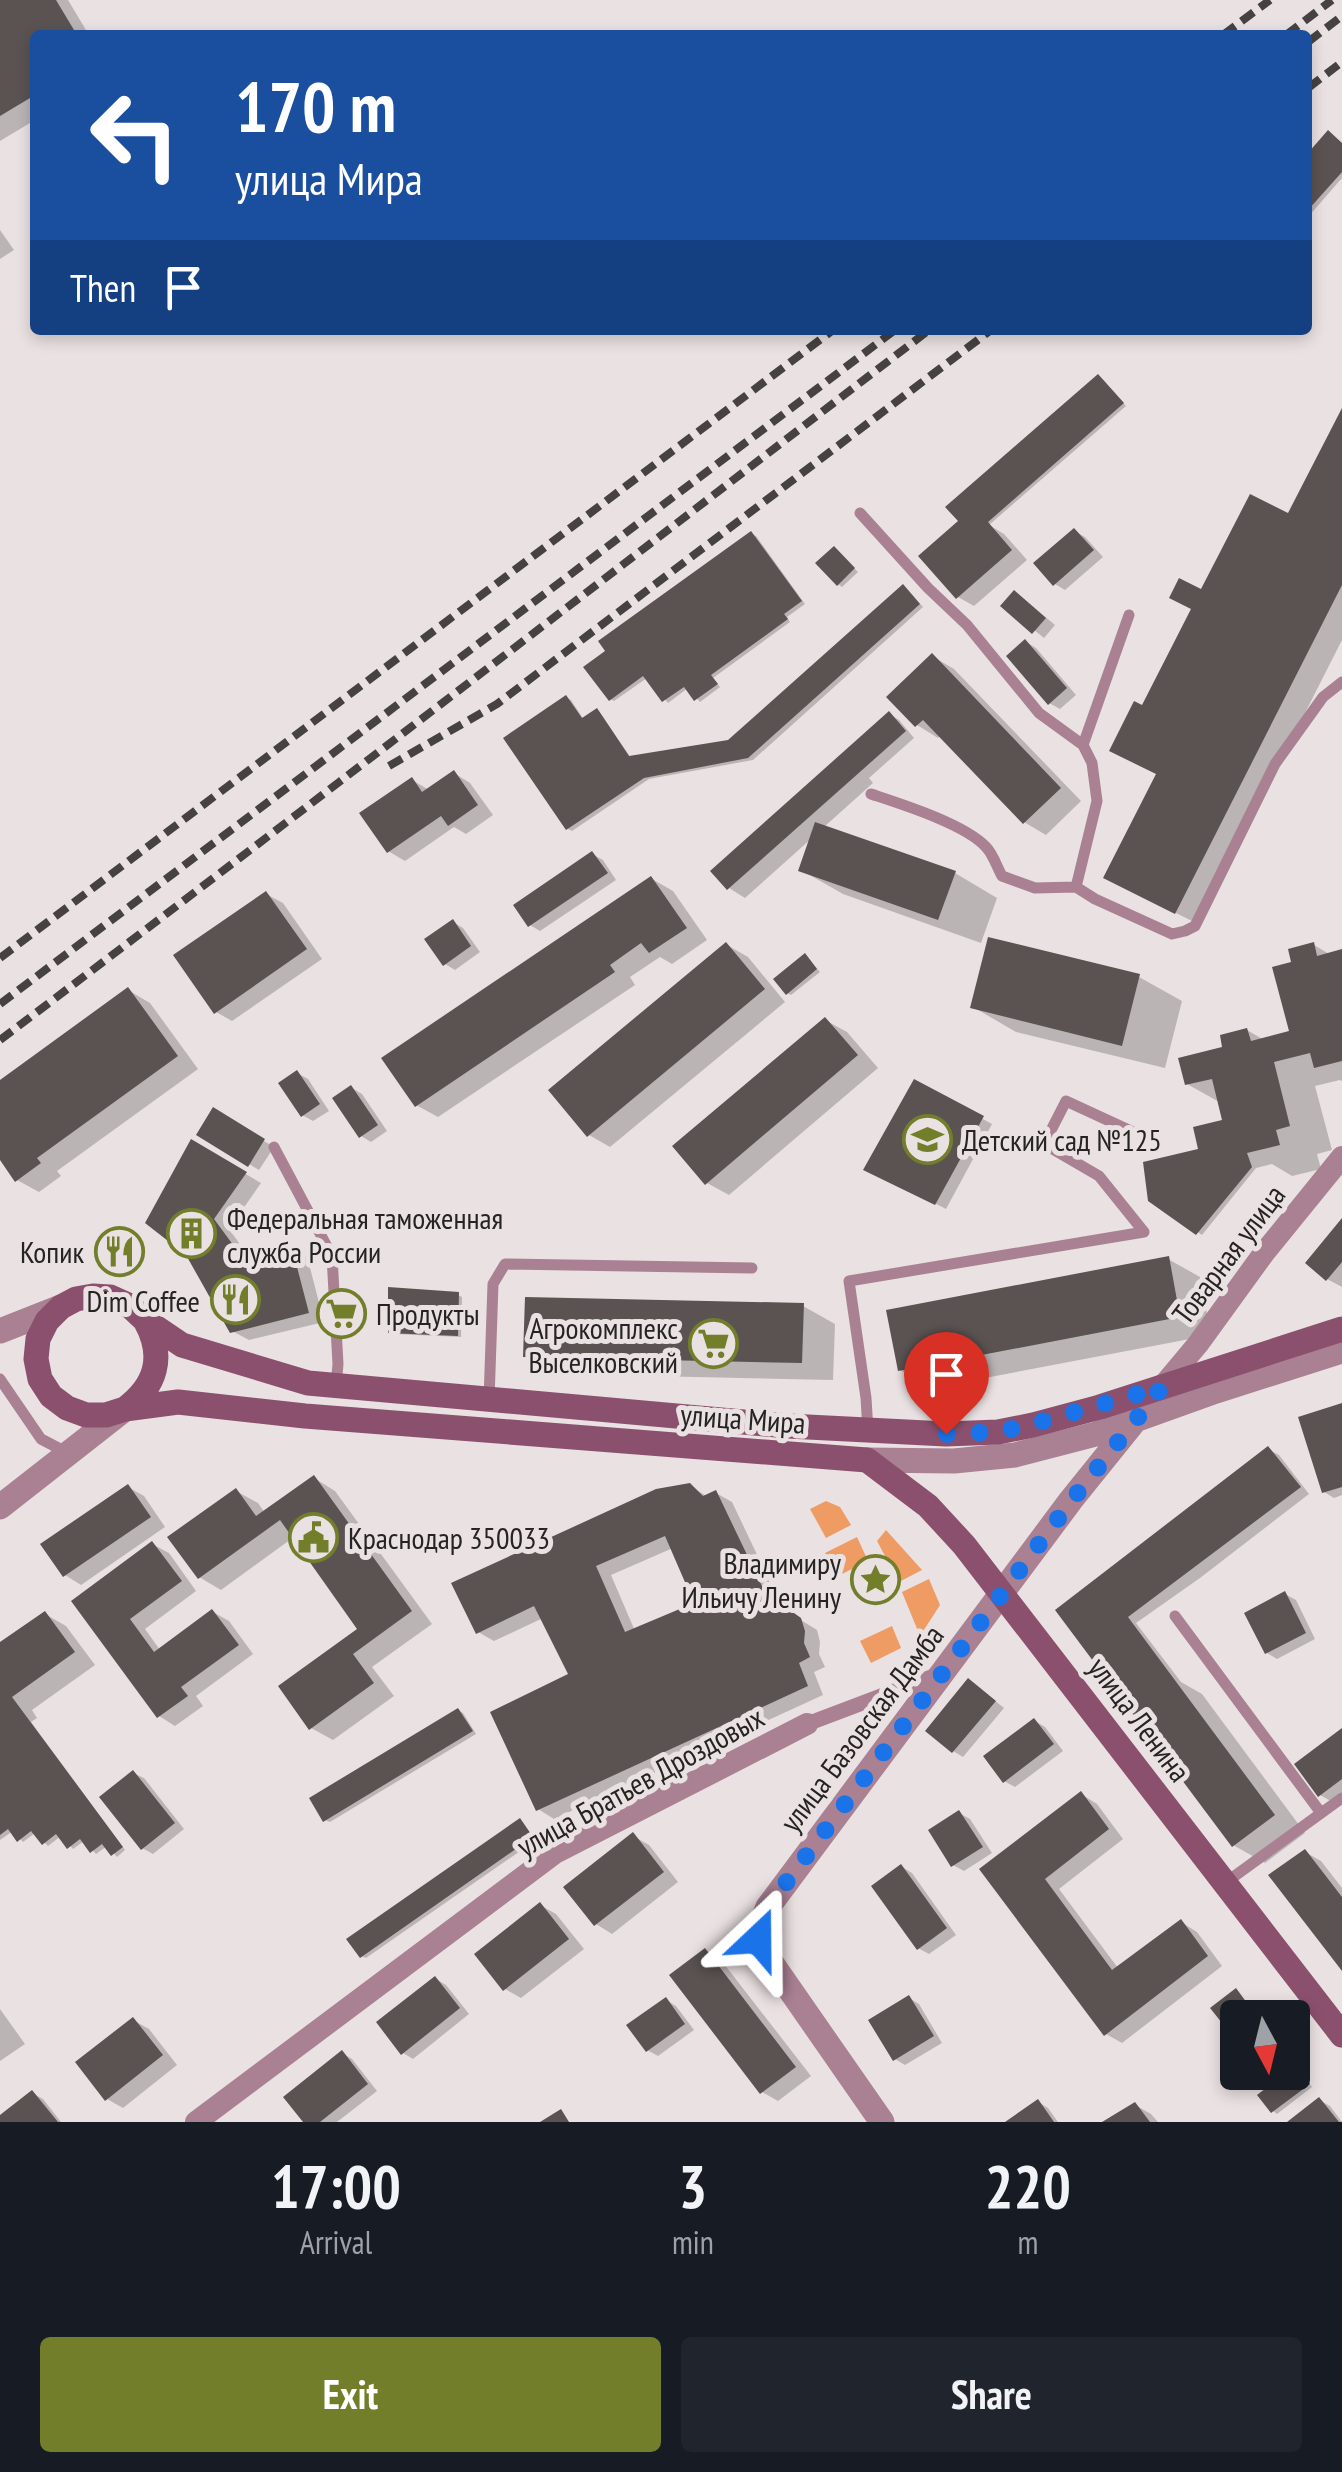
<!DOCTYPE html>
<meta charset="utf-8">
<style>
:root{--surface:#171b24;--page:#20242c;--text:#f1f3f6;--muted:#9ea1a6;--accent:#727e2a}
body{margin:0;font-family:"PT Sans Narrow",sans-serif;background:var(--page);color:var(--text);height:100vh;display:flex;flex-direction:column;font-size:38px;white-space:nowrap}
*{box-sizing:border-box;margin:0}
p{font-size:32px;color:var(--muted)}
.icon{flex:none;width:55px;height:55px;fill:none;stroke:currentColor;stroke-width:2;stroke-linecap:round;stroke-linejoin:round}
.map{position:relative;height:2122px;overflow:hidden}
.sheet{display:flex;flex-direction:column;background:var(--surface);flex:1}
.sheet>*{flex:none}
.hud{position:absolute;left:30px;top:30px;width:1282px;height:305px;border-radius:10px;box-shadow:0 5px 15px #0003;background:#1a4fa0;color:#fff;overflow:hidden}
.needle{width:65px;rotate:173deg}
.fabs{position:absolute;left:1220px;top:2000px;display:grid;gap:20px}
.fabs a{display:grid;place-items:center;width:90px;height:90px;border-radius:10px;background:var(--surface);box-shadow:0 5px 15px #0003;font-size:50px}
.pin{position:absolute;display:grid;place-items:center;width:85px;height:85px;color:#fff;margin:-102px -42px;border-radius:50% 50% 50% 0;rotate:-45deg;box-shadow:0 0 10px #0007}
.pin .icon{rotate:45deg}
.me{position:absolute;width:110px;margin:-55px;rotate:23deg;stroke-linejoin:round;filter:drop-shadow(0 0 8px #0008)}
.turn{display:flex;align-items:center;gap:35px;height:210px;padding:0 40px;font-size:45px}
.turn .icon{width:130px;height:130px;stroke-width:2.5}
.turn b{display:block;font-size:70px;line-height:85px}
.then{display:flex;align-items:center;height:95px;padding:0 40px;background:#0003;gap:20px;font-size:38px}
.eta{display:flex;justify-content:space-evenly;align-items:center;height:170px;text-align:center}
.eta b{font-size:60px;font-weight:700;line-height:70px}
.cta{display:flex;gap:20px;margin-top:auto;padding:20px 40px}
.cta a{flex:1;height:115px;border-radius:10px;background:var(--accent);color:#fff;font-size:40px;font-weight:700;line-height:115px;text-align:center}
.cta a+a{background:var(--page);color:var(--text)}
.map>svg:first-child{display:block}
.green{fill:#ee9b64}
.shadow{fill:#0003;fill-rule:evenodd}
.building{fill:#5a5352;fill-rule:evenodd}
.lines{fill:none;stroke-linecap:round;stroke-linejoin:round}
.service{stroke:#aa8193;stroke-width:11}
.pedestrian{stroke:#aa8193;stroke-width:15}
.minor{stroke:#aa8193;stroke-width:22}
.tertiary{stroke:#aa8193;stroke-width:25}
.secondary{stroke:#8b506d;stroke-width:25}
.rail{stroke:#464243;stroke-width:8;stroke-dasharray:15 8;stroke-linecap:butt}
.route{stroke:#1a73e8;stroke-width:18;stroke-dasharray:0 32.4}
.labels{text-anchor:middle;dominant-baseline:central;stroke-width:10;stroke-linejoin:round;paint-order:stroke}
.poi-label{font-size:30px;fill:#262323;stroke:#eae1e2;text-anchor:start}
.street-label{font-size:30px;fill:#262323;stroke:#eae1e2}
</style>
<div class="map">
<svg width="1342" height="2122" viewBox="0 0 1342 2122">
<rect width="100%" height="100%" fill="#eae1e2"/>
<path class="green" d="M826,1501L840,1507L851,1525L826,1538L810,1509Z
M886,1530L922,1570L899,1582L877,1541Z
M857,1537L868,1561L838,1576L825,1553Z
M929,1579L940,1605L920,1636L902,1592Z
M892,1626L901,1648L871,1663L860,1641Z"/>
<path class="shadow" d="M0,0H68L89,35H35V120L0,141Z
M1328,133L1342,144V178L1308,217V157Z
M0,230L14,250L0,259Z
M1103,380L1126,406L989,525L1004,534L1027,560L974,606L958,597L968,530Z
M1342,413V640L1198,924L1128,889L1158,775L1144,709L1202,592L1290,517Z
M1074,531L1085,537L1103,557L1065,590L1055,584Z
M751,534L756,536L805,604L787,617L790,622L713,678L720,687L700,702L688,688L668,703L647,678L614,701L610,699Z
M838,552L858,572L842,587L838,584Z
M907,589L923,607L753,760L649,779L572,831L568,829L567,698L571,700L584,720L597,711L601,714L631,758L730,742Z
M1024,599L1055,625L1044,638L1004,606Z
M1026,642L1036,648L1076,695L1060,709L1049,703Z
M932,656L954,669L1081,801L1046,835L1024,822L941,735L938,738L917,725Z
M889,714L899,720L914,738L869,778L873,783L824,827L955,873L997,898L981,943L843,894L801,870L812,838L745,898L729,888L713,872Z
M454,773L470,783L493,815L466,834L454,827L405,861L388,851L412,780L429,790Z
M592,854L603,860L616,880L540,931L530,925Z
M652,879L673,891L707,940L672,964L660,957L630,977L635,985L438,1117L416,1105Z
M266,894L283,903L322,959L232,1021L216,1012Z
M453,922L463,928L480,952L455,970L445,964Z
M727,945L748,957L785,1002L610,1147L589,1135Z
M1314,945L1331,955L1342,952V1081L1340,1080L1315,1086L1332,1150L1317,1154L1321,1169L1292,1176L1272,1164L1256,1168L1202,1235L1150,1199L1201,1150L1225,1121L1221,1103L1187,1084L1247,1030L1264,1040L1292,1033L1294,963Z
M809,959L820,972L791,995L787,993Z
M1139,977L1182,1001L1165,1068L1016,1032L973,1007Z
M128,990L150,1003L198,1069L57,1171L61,1176L39,1192L17,1180L0,1156V1083Z
M825,1020L847,1032L878,1068L729,1195L707,1183Z
M297,1073L308,1079L329,1111L313,1121L302,1115Z
M915,1082L992,1124L946,1209L877,1174Z
M352,1088L362,1094L387,1131L371,1142L361,1136Z
M214,1111L274,1147L259,1170L199,1134Z
M192,1143L261,1183L229,1229L250,1258L291,1247L307,1256L324,1322L249,1340L232,1331Z
M1342,1224V1287L1327,1279Z
M1168,1259L1200,1277L1211,1335L932,1388L900,1370Z
M458,1295L462,1297L461,1337L395,1334L390,1331Z
M803,1306L835,1324L833,1380L557,1374L526,1355Z
M1342,1406V1495L1334,1498L1324,1492Z
M1268,1449L1279,1455L1309,1494L1200,1578L1136,1623L1181,1682L1202,1694L1305,1833L1265,1863L1233,1845L1059,1611Z
M314,1478L335,1491L432,1624L372,1667L394,1696L333,1740L311,1728L361,1629L294,1537L221,1590L199,1577L236,1491L258,1503L265,1513Z
M690,1486L708,1497L716,1493L732,1502L783,1609L817,1630L820,1642L819,1654L825,1667L814,1672L823,1695L554,1819L538,1809L572,1675L543,1618L494,1641L478,1632ZM673,1548L698,1604L635,1631L611,1575Z
M128,1487L144,1496L165,1527L81,1585L65,1575Z
M152,1544L169,1553L196,1591L145,1629L160,1650L213,1612L229,1621L253,1654L196,1696L203,1706L175,1726L159,1716L74,1601Z
M1285,1594L1296,1600L1315,1639L1277,1659L1267,1653Z
M45,1614L66,1626L95,1665L32,1710L37,1718L31,1722L125,1850L117,1857L107,1846L96,1854L84,1841L73,1849L61,1836L48,1846L35,1833L23,1842L13,1831L0,1840V1645Z
M979,1688L1004,1708L963,1757L953,1751Z
M458,1710L463,1713L476,1734L330,1822L325,1820Z
M1035,1721L1045,1727L1063,1751L1015,1787L1004,1781Z
M1342,1732V1799L1336,1804L1320,1795Z
M133,1773L144,1778L184,1829L153,1854L142,1848Z
M1081,1794L1097,1804L1123,1839L1059,1889L1118,1968L1181,1922L1197,1932L1222,1966L1122,2043L1106,2034L983,1869Z
M959,1813L970,1819L992,1853L964,1871L953,1865Z
M520,1821L536,1840L366,1958L361,1956Z
M633,1836L649,1845L678,1882L612,1934L596,1924Z
M1305,1852L1321,1861L1342,1888V1967Z
M902,1867L912,1873L956,1935L929,1954L918,1948Z
M540,1905L556,1914L584,1949L521,1998L505,1989Z
M705,1951L721,1960L811,2076L778,2101L762,2092Z
M436,1979L446,1985L469,2014L413,2059L403,2053Z
M909,1998L919,2004L942,2043L905,2065L895,2059Z
M666,2000L676,2006L694,2030L658,2056L647,2050Z
M0,2009L25,2044L0,2061Z
M133,2020L149,2029L177,2065L123,2108L107,2099Z
M342,2053L352,2059L377,2091L337,2122H306Z
M1292,2061L1312,2087L1277,2114L1273,2111L1292,2072Z
M32,2093L43,2099L61,2122H0V2118Z
M1319,2100L1330,2106L1342,2122H1291Z
M1038,2102L1048,2108L1058,2122H1009Z
M1135,2105L1151,2114L1158,2122H1107Z"/>
<path class="building" d="M0,0H56L77,35H35V95L0,116Z
M1328,130L1342,143V172L1308,210V153Z
M1098,374L1124,403L988,522L1012,550L956,599L918,556L958,521L945,507Z
M1342,408V585L1175,914L1103,878L1156,774L1109,751L1134,701L1142,705L1191,609L1169,598L1179,578L1201,589L1250,494L1288,513Z
M1074,528L1094,550L1053,586L1033,563Z
M751,531L802,601L784,614L788,619L711,675L718,684L694,701L684,687L662,702L643,676L609,701L583,667L605,651L598,641Z
M834,546L855,568L837,586L815,563Z
M903,584L920,604L748,758L644,778L566,830L503,738L566,695L582,718L597,708L629,756L728,740Z
M1014,590L1046,618L1032,634L1000,606Z
M1025,639L1067,688L1048,705L1006,656Z
M932,653L1061,788L1023,824L923,720L915,727L886,697Z
M889,711L906,731L727,890L710,871Z
M454,770L478,805L448,826L441,816L387,853L359,813L412,777L422,792Z
M815,822L956,871L938,920L798,871Z
M592,851L608,873L528,927L513,905Z
M651,876L687,928L649,953L641,943L610,965L615,972L415,1107L381,1058Z
M266,891L307,949L214,1014L173,955Z
M453,919L471,946L443,966L424,939Z
M988,937L1140,974L1122,1046L970,1008Z
M726,942L765,989L587,1137L548,1090Z
M1314,942L1317,956L1342,949V1061L1314,1068L1310,1053L1274,1062L1290,1126L1276,1130L1280,1145L1247,1153L1252,1167L1196,1235L1148,1201L1143,1162L1198,1149L1193,1127L1222,1120L1212,1079L1185,1085L1178,1058L1222,1047L1220,1035L1247,1028L1251,1041L1289,1031L1272,967L1291,962L1288,949Z
M805,953L817,969L786,995L773,979Z
M128,987L178,1056L37,1158L41,1163L15,1182L0,1160V1080Z
M825,1017L858,1055L705,1185L672,1146Z
M297,1070L320,1104L301,1117L278,1083Z
M914,1079L984,1116L935,1205L863,1170Z
M351,1085L378,1125L359,1138L332,1098Z
M213,1107L265,1139L248,1167L196,1135Z
M191,1139L247,1172L214,1219L242,1257L291,1244L309,1313L230,1333L186,1255L145,1223Z
M1342,1218V1262L1326,1281L1305,1263Z
M1169,1256L1180,1317L898,1371L886,1310Z
M388,1287L459,1292L458,1336L388,1333Z
M525,1297L804,1303L802,1363L523,1357Z
M1342,1403V1487L1322,1493L1298,1417Z
M1268,1446L1301,1487L1128,1617L1275,1815L1232,1847L1055,1610Z
M314,1475L412,1611L353,1654L374,1683L309,1730L278,1686L357,1629L280,1520L198,1579L167,1537L236,1488L256,1516Z
M690,1483L703,1496L716,1490L771,1605L787,1608L801,1618L805,1631L804,1643L810,1657L799,1663L808,1686L536,1811L490,1712L568,1674L534,1606L476,1634L451,1583L656,1489ZM665,1536L694,1603L625,1632L596,1566Z
M128,1484L151,1517L63,1577L40,1544Z
M152,1541L182,1581L130,1619L154,1652L212,1609L239,1645L181,1687L188,1696L157,1718L71,1601Z
M1285,1591L1306,1633L1265,1654L1244,1613Z
M45,1611L75,1652L12,1697L123,1847L111,1856L102,1844L90,1853L80,1839L67,1849L56,1834L42,1845L31,1831L17,1842L8,1829L0,1835V1642Z
M968,1678L996,1701L952,1753L925,1731Z
M458,1708L473,1731L323,1822L309,1798Z
M1034,1718L1054,1744L1003,1783L983,1756Z
M1342,1728V1779L1318,1797L1294,1764Z
M133,1770L175,1823L141,1850L99,1797Z
M1081,1791L1109,1829L1045,1879L1112,1970L1181,1919L1208,1956L1104,2036L979,1869Z
M959,1810L983,1847L951,1867L928,1830Z
M520,1818L533,1837L360,1958L346,1939Z
M633,1832L664,1872L594,1926L563,1887Z
M1305,1849L1342,1897V1971L1268,1875Z
M901,1864L947,1928L917,1950L871,1886Z
M540,1902L569,1939L503,1991L474,1954Z
M705,1948L796,2067L760,2094L669,1975Z
M435,1976L460,2008L401,2055L376,2022Z
M1236,1988L1258,2018H1238V2043L1210,2008Z
M909,1995L934,2036L893,2061L868,2020Z
M666,1997L685,2024L646,2052L626,2025Z
M133,2017L163,2055L105,2101L75,2062Z
M342,2050L368,2084L320,2122H303L283,2097Z
M1292,2062L1310,2084L1271,2113L1257,2095L1270,2085L1260,2072H1292Z
M32,2090L58,2122H0V2115Z
M1319,2097L1339,2122H1287Z
M1038,2099L1054,2122H1005Z
M1135,2102L1150,2122H1102Z
M561,2109L569,2122H540Z"/>
<g class="lines">
<path class="service" d="M860,513L928,588L967,625L1039,713L1083,745L1092,763L1097,801L1076,887L1095,899L1172,934L1185,931L1195,926L1275,764L1323,697L1342,682
M1083,745L1129,615
M871,794C901,804 965,824 986,847C993,854 997,867 1002,876L1035,888L1076,887
M274,1147L332,1256L338,1364L336,1386
M0,1379L41,1439L66,1452
M489,1400L493,1284L505,1264L752,1268
M868,1431L866,1398L849,1281L1144,1232L1099,1176L1044,1144L1066,1101L1131,1131
M1175,1616L1321,1813
M1225,1883L1342,1798"/>
<path class="pedestrian" d="M807,1724L939,1674"/>
<path class="minor" d="M1162,1387L1198,1344L1264,1253L1342,1157
M196,2122L555,1853L807,1724"/>
<path class="tertiary" d="M0,1331L61,1307
M867,1460L954,1461L1015,1455L1096,1434L1216,1391L1342,1351
M0,1507L125,1409
M882,2122L768,1958C757,1936 758,1930 768,1907L1071,1500L1162,1387"/>
<path class="secondary" d="M1342,1329L1100,1407L1033,1425L998,1432L946,1434L788,1426L308,1383L182,1345L145,1320L130,1306L110,1297L93,1296L76,1299L61,1307L47,1321L38,1339L36,1359L40,1379L51,1396L67,1408L86,1415H106L125,1409L178,1402L305,1416L867,1460L928,1506L964,1545L1342,2035
M125,1409C156,1386 165,1357 146,1322"/>
<path class="rail" d="M1223,35L1270,0
M1286,35L1332,0
M1308,42L1342,16
M1308,88L1342,62
M389,766L497,704L991,330
M0,958L833,330
M0,1004L895,330
M0,1040C311,805 619,567 929,330"/>
</g>
<g class="lines">
<path class="route" d="M758,1939L761,1923L768,1907L1072,1500L1162,1387L1033,1424L998,1432L946,1434"/>
</g>
<defs>
<symbol id="school-ring" viewBox="-11 -11 22 22"><circle r="9.5" fill="#eae1e2" stroke="#727e2a" stroke-width="1.5"/><path d="M0-5L7-2L0 1L-7-2ZM-4 1L0 2.5L4 1V4Q0 6-4 4Z" fill="#727e2a"/></symbol>
<symbol id="building-ring" viewBox="-11 -11 22 22"><circle r="9.5" fill="#eae1e2" stroke="#727e2a" stroke-width="1.5"/><path d="M-4-6H4V6H1V3H-1V6H-4ZM-2.5-4.3h1.7v1.8h-1.7ZM.8-4.3h1.7v1.8H.8ZM-2.5-1h1.7V.8h-1.7ZM.8-1h1.7V.8H.8Z" fill="#727e2a"/></symbol>
<symbol id="restaurant-ring" viewBox="-11 -11 22 22"><circle r="9.5" fill="#eae1e2" stroke="#727e2a" stroke-width="1.5"/><path d="M-5-6h1v4h1v-4h1v4h1v-4h1v5L-1.5 .5V6h-2V.5L-5-1ZM5-6V6H3V1.5H1.5Q1.5-4 5-6Z" fill="#727e2a"/></symbol>
<symbol id="supermarket-ring" viewBox="-11 -11 22 22"><circle r="9.5" fill="#eae1e2" stroke="#727e2a" stroke-width="1.5"/><path d="M-6-5.5h2.5l.6 2H6L4.5 2H-2.5L-4.4-4H-6ZM-1.5 3.2a1.3 1.3 0 1 0 .1 0ZM3 3.2a1.3 1.3 0 1 0 .1 0Z" fill="#727e2a"/></symbol>
<symbol id="civic-ring" viewBox="-11 -11 22 22"><circle r="9.5" fill="#eae1e2" stroke="#727e2a" stroke-width="1.5"/><path d="M-.6-6.5H3V-4.5H.6V-3L4-1V1h2V6H-6V1h2V-1L-.6-3ZM-1.2 2.5V6h2.4V2.5Z" fill="#727e2a"/></symbol>
<symbol id="sight-ring" viewBox="-11 -11 22 22"><circle r="9.5" fill="#eae1e2" stroke="#727e2a" stroke-width="1.5"/><path d="M0-6L1.8-2.2L6-1.7L2.9 1.2L3.7 5.4L0 3.3L-3.7 5.4L-2.9 1.2L-6-1.7L-1.8-2.2Z" fill="#727e2a"/></symbol>
</defs>
<g fill-rule="evenodd">
<use href="#school-ring" x="900" y="1112" width="55" height="55"/>
<use href="#building-ring" x="164" y="1206" width="55" height="55"/>
<use href="#restaurant-ring" x="92" y="1224" width="55" height="55"/>
<use href="#restaurant-ring" x="208" y="1272" width="55" height="55"/>
<use href="#supermarket-ring" x="314" y="1286" width="55" height="55"/>
<use href="#supermarket-ring" x="686" y="1316" width="55" height="55"/>
<use href="#civic-ring" x="286" y="1510" width="55" height="55"/>
<use href="#sight-ring" x="848" y="1552" width="55" height="55"/>
</g>
<g class="labels">
<g class="poi-label">
<text x="962" y="1139">Детский сад №125</text>
<text x="227" y="1217">Федеральная таможенная<tspan x="227" dy="34">служба России</tspan></text>
<text x="84" y="1251" text-anchor="end">Копик</text>
<text x="200" y="1300" text-anchor="end">Dim Coffee</text>
<text x="376" y="1313">Продукты</text>
<text x="678" y="1327" text-anchor="end">Агрокомплекс<tspan x="678" dy="34">Выселковский</tspan></text>
<text x="348" y="1537">Краснодар 350033</text>
<text x="841" y="1562" text-anchor="end">Владимиру<tspan x="841" dy="34">Ильичу Ленину</tspan></text>
</g>
<g class="street-label">
<text transform="translate(1228 1254) rotate(-53)">Товарная улица</text>
<text transform="translate(743 1418) rotate(4)">улица Мира</text>
<text transform="translate(1140 1719) rotate(53)">улица Ленина</text>
<text transform="translate(861 1728) rotate(-53)">улица Базовская Дамба</text>
<text transform="translate(640 1781) rotate(-29)">улица Братьев Дроздовых</text>
</g>
</g>
</svg>
<div class="fabs">
<a><svg class="needle" viewBox="-14 -14 28 28"><path d="M0-13l5 13h-10z" fill="#e53935"/><path d="M0 13l5-13h-10z" fill="#9ea1a6"/></svg></a>
</div>
<div class="pin" style="left:946px;top:1434px;background:#d93025"><svg class="icon" aria-label="arrive" viewBox="0 0 24 24"><path d="M6 21V4h12l-3 4 3 4H6"/></svg></div>
<svg class="me" style="left:758px;top:1939px" viewBox="-20 -20 40 40"><path d="M0-17L14 15 0 8-14 15z" fill="#1a73e8" stroke="#fff" stroke-width="4"/></svg>
<div class="hud">
<div class="turn"><svg class="icon" aria-label="left" viewBox="0 0 24 24"><path d="M17 20v-9H6M10 6l-5 5 5 5"/></svg><div><b>170 m</b>улица Мира</div></div>
<div class="then">Then<svg class="icon" aria-label="arrive" viewBox="0 0 24 24"><path d="M6 21V4h12l-3 4 3 4H6"/></svg></div>
</div>
</div>
<section class="sheet">
<div class="eta">
<div><b>17:00</b><p>Arrival</p></div>
<div><b>3</b><p>min</p></div>
<div><b>220</b><p>m</p></div>
</div>
<div class="cta"><a>Exit</a><a>Share</a></div>
</section>
